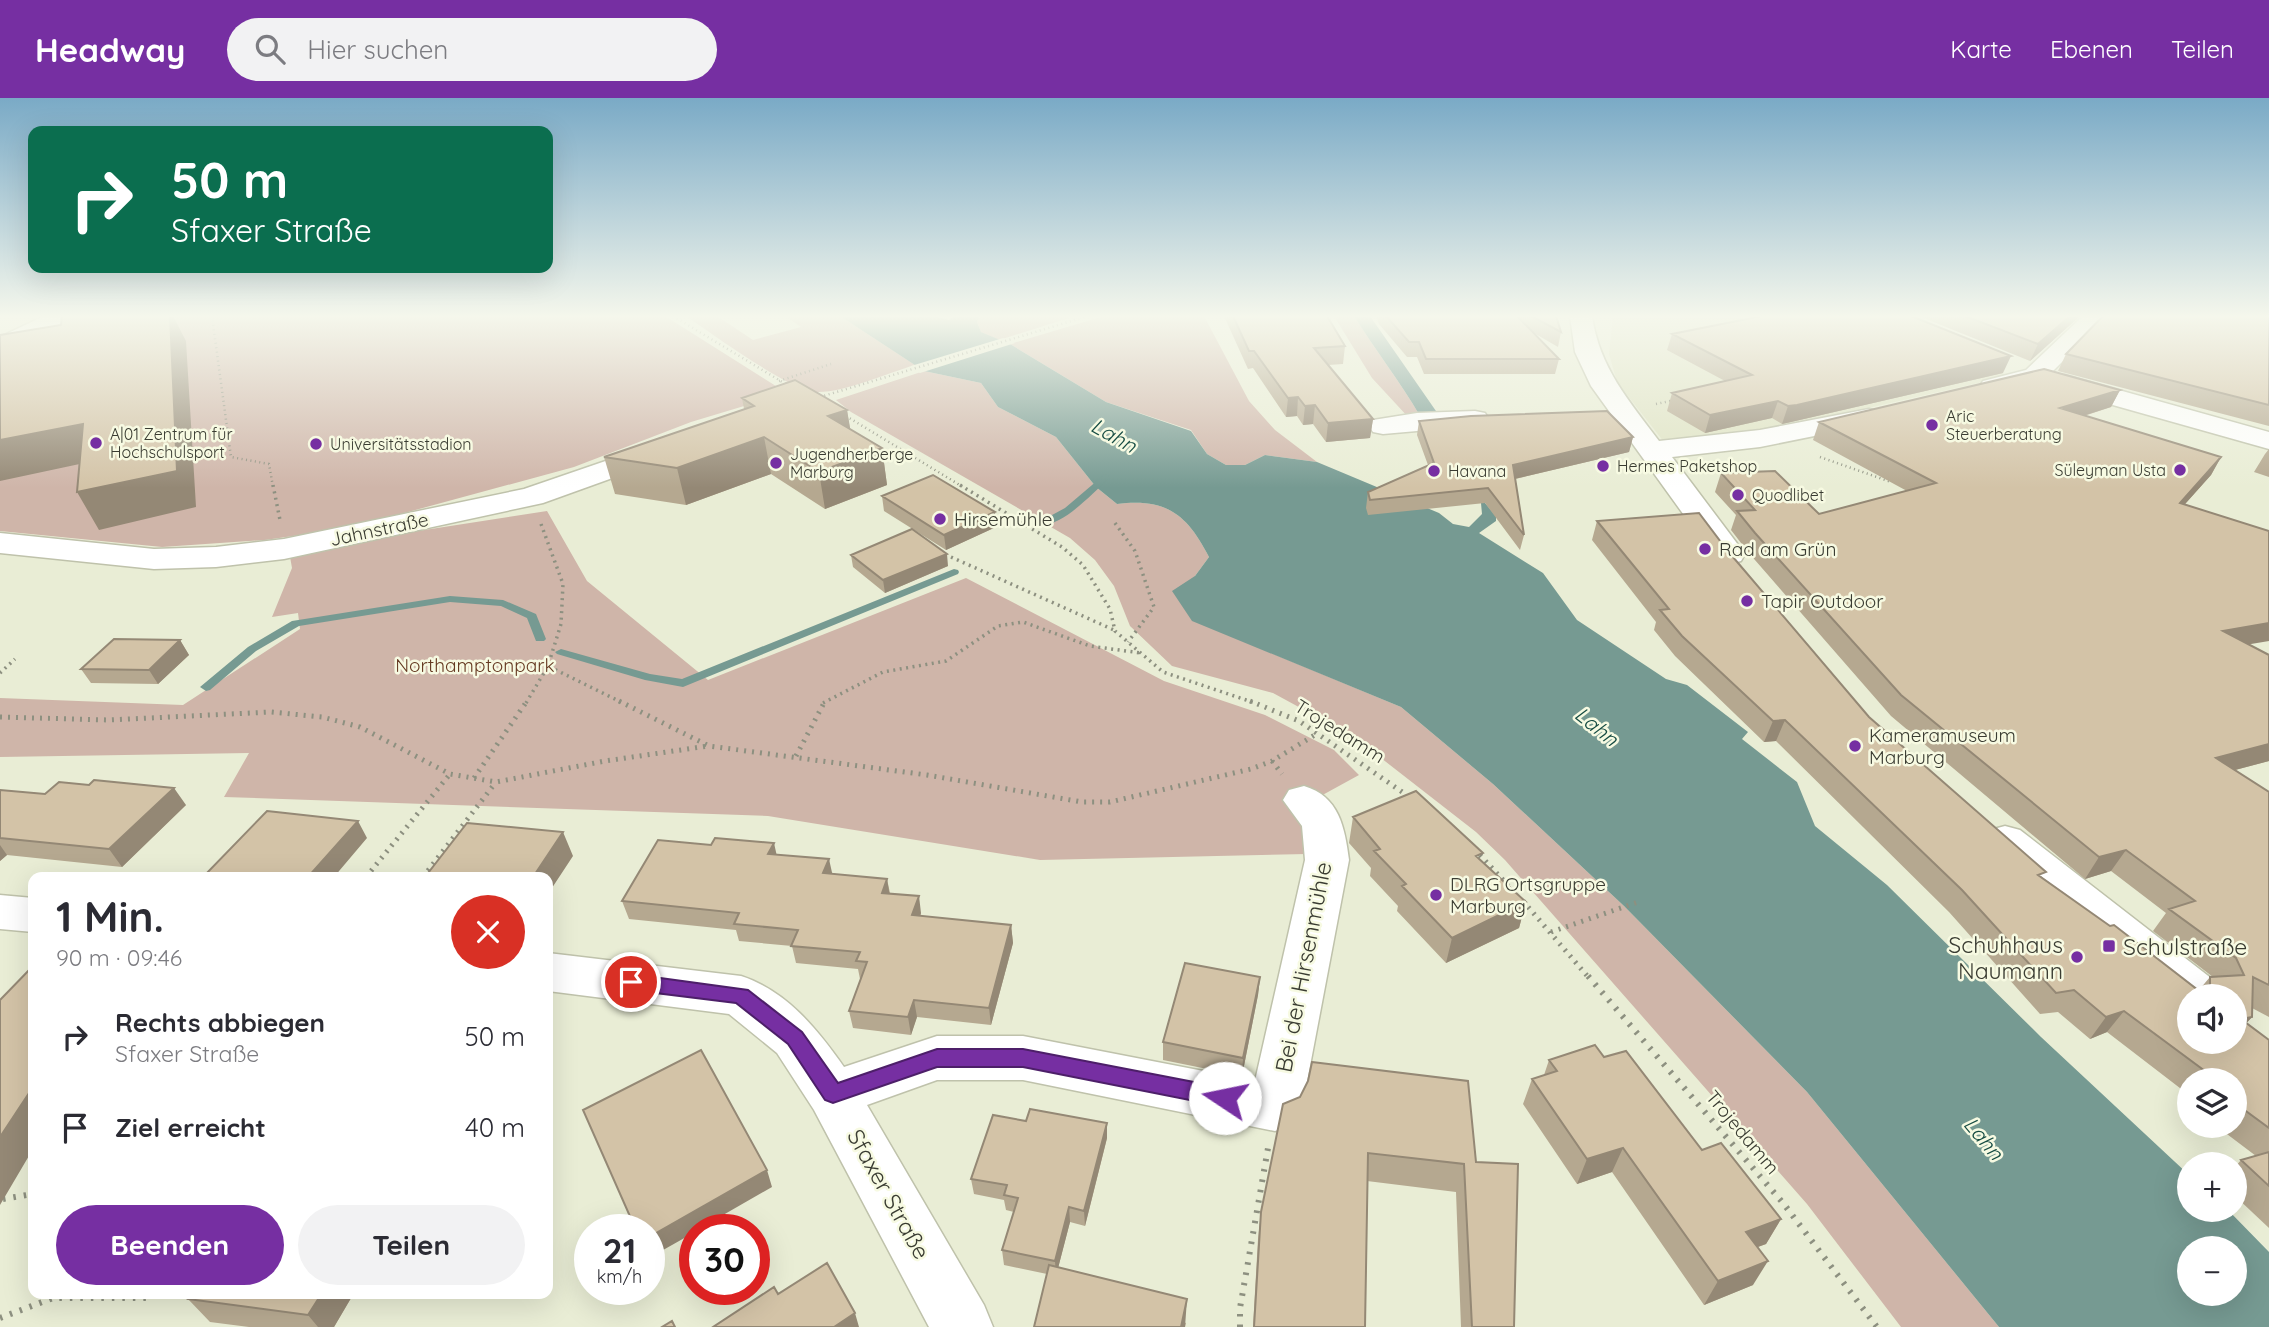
<!DOCTYPE html>
<html lang="de">
<meta charset="utf-8">
<style>
:root{--surface:#fff;--page:#f2f2f3;--text:#2b2b33;--muted:#7c7c81;--accent:#762fa2}
body{margin:0;font-family:Quicksand,sans-serif;background:var(--page);color:var(--text);height:100vh;display:flex;flex-direction:column;font-size:26px;white-space:nowrap}
*{box-sizing:border-box;margin:0}
p{font-size:23px;color:var(--muted)}
.icon{flex:none;width:38px;height:38px;fill:none;stroke:currentColor;stroke-width:2;stroke-linecap:round;stroke-linejoin:round}
.map{position:relative;flex:1;overflow:hidden}
.drawer{position:absolute;left:28px;top:774px;width:525px;height:427px;display:flex;flex-direction:column;background:var(--surface);border-radius:14px;box-shadow:0 7px 28px #0002}
.drawer>*{flex:none}
.guide{position:absolute;left:28px;top:28px;width:525px;height:147px;border-radius:14px;box-shadow:0 7px 28px #0002;background:#0b6e4f;color:#fff;overflow:hidden}
.buttons{position:absolute;left:2177px;top:886px;display:grid;gap:14px}
.buttons a{display:grid;place-items:center;width:70px;height:70px;border-radius:50%;background:var(--surface);box-shadow:0 7px 28px #0002;font-size:35px}
.speed{position:absolute;left:574px;top:1116px;display:flex;gap:14px;font-size:35px;font-weight:700;text-align:center}
.speed>*{display:grid;place-content:center;width:91px;height:91px;border-radius:50%;background:var(--surface);box-shadow:0 7px 28px #0002;line-height:1}
.speed small{font-size:18px;font-weight:400}
.speed .limit{border:10px solid #d22;background:#fff;color:#111}
.pin{position:absolute;display:grid;place-items:center;width:60px;height:60px;color:#fff;margin:-30px;border:4px solid #fff;border-radius:50%;box-shadow:0 2px 7px #0007}
.me{position:absolute;width:77px;margin:-38px;rotate:281deg;stroke-linejoin:round;filter:drop-shadow(0 0 5px #0008)}
.turn{display:flex;align-items:center;gap:24px;height:147px;padding:0 28px;font-size:32px}
.turn .icon{width:91px;height:91px;stroke-width:2.5}
.turn b{display:block;font-size:49px;line-height:60px}
.round{display:grid;place-items:center;flex:none;width:74px;height:74px;border-radius:37px;background:var(--page)}
.headline{display:flex;align-items:center;justify-content:space-between;height:119px;padding:0 28px}
h1{font-size:42px;font-weight:800;line-height:52px}
.action{display:flex;gap:14px;margin-top:auto;padding:14px 28px}
.action a{flex:1;height:80px;border-radius:42px;background:var(--accent);color:#fff;font-size:28px;font-weight:800;line-height:80px;text-align:center}
.action a+a{background:var(--page);color:var(--text)}
ul{padding:0;list-style:none}
li{display:flex;align-items:center;gap:21px;height:91px;padding:0 28px}
li div{flex:1}
li b{display:block;font-size:26px}
li em{font-style:normal}
header{display:flex;align-items:center;gap:42px;box-sizing:border-box;height:98px;padding:0 35px;background:var(--accent);color:#fff}
header strong{font-size:33px}
nav{display:flex;gap:38px;margin-inline-start:auto;font-size:24px}
.search{width:490px;height:63px;background:var(--page);display:flex;align-items:center;gap:18px;box-sizing:border-box;padding:0 24px;border-radius:38px;color:var(--muted);font-size:26px}
.map>svg:first-child{display:block}
.built{fill:#dfe3c4}
.green{fill:#cfb5a9}
.water{fill:#769a92;fill-rule:evenodd}
.pier{fill:#e9edd5}
.lines{fill:none;stroke-linecap:round;stroke-linejoin:round}
.stream{fill:#769a92;fill-rule:evenodd}
.minor-casing{stroke:#bfc2ab;stroke-width:3}
.path-far3{stroke:#8d9080;stroke-width:2.5;stroke-dasharray:1 3.5;stroke-linecap:butt}
.path-far2{stroke:#8d9080;stroke-width:3.5;stroke-dasharray:2 4.5;stroke-linecap:butt}
.path-far1{stroke:#8d9080;stroke-width:5;stroke-dasharray:2 6;stroke-linecap:butt}
.path{stroke:#8d9080;stroke-width:6;stroke-dasharray:2.5 8;stroke-linecap:butt}
.minor{fill:#fff;fill-rule:evenodd}
.wall{fill:#b5a890}
.shaded-wall{fill:#948875}
.building{fill:#d3c3a7;stroke:#948875;stroke-width:2;fill-rule:evenodd}
.route{fill:#762fa2;stroke:#4d1f69;stroke-width:2}
.poi-dot{fill:#762fa2;stroke:#f7fae2;stroke-width:2.5}
.labels{text-anchor:middle;dominant-baseline:central;stroke-width:5;stroke-linejoin:round;paint-order:stroke}
.far-poi-label{font-size:16px;fill:#3a3c32;stroke:#f7fae2;text-anchor:start}
.poi-label{font-size:19px;fill:#3a3c32;stroke:#f7fae2;text-anchor:start}
.street-label{font-size:19px;fill:#3a3c32;stroke:#f7fae2}
.park-label{font-size:19px;fill:#653921;stroke:#f7fae2}
.water-label{font-size:21px;font-style:italic;fill:#164c43;stroke:#f7fae2}
.near-poi-label{font-size:23px;fill:#3a3c32;stroke:#f7fae2;text-anchor:end}
.near-street-label{font-size:23px;fill:#3a3c32;stroke:#f7fae2}
</style>
<header>
<strong>Headway</strong>
<div class="search"><svg class="icon" aria-label="search" viewBox="0 0 24 24"><circle cx="10" cy="10" r="6"/><path d="M15 15l6 6"/></svg>Hier suchen</div>
<nav><a>Karte</a><a>Ebenen</a><a>Teilen</a></nav>
</header>
<div class="map">
<svg width="2269" height="1229" viewBox="0 0 2269 1229">
<rect width="100%" height="100%" fill="#e9edd5"/>
<path class="built" d="M1613,218H1871L2009,278L1767,333L1664,344L1617,284L1609,256Z"/>
<path class="green" d="M90,218H665L787,295L691,324L574,369L349,430L265,442L162,449L0,433V265Z
M686,218H717L753,242L801,229L785,218H840L915,267C887,275 844,295 816,294C790,293 711,235 686,218Z
M980,218H1075L999,242L981,234L977,224Z
M1104,218H1204L1249,303L1275,332L1317,364L1265,357L1245,367H1226L1207,356L1191,332L1106,304L1010,246Z
M1334,218H1354C1375,252 1400,283 1420,318L1409,320L1372,280Z
M924,273L981,285L998,309L1056,339L1096,389L1117,406C1166,400 1187,416 1209,459L1195,478L1192,522L1401,609L1493,686L1624,808L1807,994L1999,1229H1901L1807,1106L1505,762L1476,734L1354,639L1273,595L1172,568L1130,528L1114,488L1095,462L1070,440L851,314L836,302Z
M547,413L587,483L708,582L966,480L1164,583L1265,617L1334,652L1359,677L1297,711L1307,756L1040,762L768,718L224,699L249,655L0,659V600L183,607L300,531L298,515L272,519L292,470L289,453Z"/>
<path class="water" d="M840,218H934L949,222L955,218H980L977,224L981,234L1010,246L1106,304L1191,333L1207,356L1226,367H1245L1265,357L1317,364L1439,415L1453,426L1469,429L1482,416L1481,405H1485L1496,418V423L1479,435L1543,475L1577,522L1666,581L1687,587L1748,634L1742,641L1797,684L1815,728L1887,787L2041,939L2189,1077V1111H2227L2269,1154V1229H1999L1807,994L1624,808L1493,686L1401,609L1192,523L1172,493L1195,478L1209,459C1187,416 1166,400 1117,406L1096,389L1056,339L998,309L981,285L924,273ZM2189,1150H2235V1195H2189Z
M1354,218H1370L1445,326L1420,318C1400,283 1375,252 1354,218Z"/>
<path class="pier" d="M1003,240L1015,245L920,275L911,268Z"/>
<g class="lines">
<path class="stream" d="M1105,376L1110,379L1108,381C1093,395 1063,428 1041,427V423L1065,410Z
M954,471L958,472L959,474L958,476L683,589L645,582L557,556L555,554L561,551L650,576L682,581Z
M450,498L503,502L536,516L546,541L544,543H536L527,520L501,508L450,504L299,528L256,553L210,592L206,593L200,589L248,549L292,523Z"/>
<defs>
<path id="minor" d="M44,218H73L69,223L0,256V239Z
M1570,218H1592C1599,269 1629,303 1659,343L1760,332L1869,311L1879,313L1883,319L1879,325L1760,349L1672,359L1745,456L1741,463L1729,466L1717,463L1591,288L1575,254Z
M2083,218H2108L2044,282L1992,297L1983,295L1979,289L1983,283L2026,272Z
M2065,277L2269,334V351L2056,291L2052,285L2056,279Z
M1475,313L1485,315L1489,321L1485,327L1383,336L1373,334L1369,328L1373,322L1417,315Z
M658,345L668,348L672,354L668,360L543,405L284,461L216,469L154,471L0,455V435L154,451L216,449L284,441L524,391Z
M1304,688C1339,698 1345,730 1349,762L1302,1010L1294,1026L1275,1033L1023,982H937L867,1007L984,1207L993,1229H929L814,1012L777,955L729,916L548,893V855L741,878C787,893 817,931 844,969L937,938H1023L1255,983L1305,762L1302,728L1283,702L1289,692Z
M2005,728L2020,732L2216,884L2223,898H2189V914L2182,912L1990,754L1983,743L1990,732Z
M0,797L33,800V834L0,831Z"/>
</defs>
<use href="#minor" class="minor-casing"/>
<path class="path-far3" d="M212,218L231,359L269,366L273,389
M673,218L789,288
M779,283L831,266
M820,299L1088,218
M1656,306L1675,302
M846,318L963,389
M1820,359L1891,384"/>
<path class="path-far2" d="M273,387L280,422
M960,387L1062,449L1083,467L1110,511L1115,533L1163,574L1255,605
M1115,425L1135,453L1154,509L1128,544
M541,426L563,486L561,526L548,568L623,605
M951,459L1114,532
M0,575L15,561
M526,605L548,568
M823,605L883,574L946,563L998,528L1023,524L1090,548L1141,555"/>
<path class="path-far1" d="M619,603L709,648L927,677L1082,704H1110L1251,671L1272,663L1318,635
M1250,603L1299,623L1411,700
M0,619L109,622L271,614L322,619L360,629L450,676L496,684L605,663L708,648
M796,658L825,603
M1272,663L1282,676
M474,680L527,603
M1480,757L1514,794
M336,776L395,779
M366,779L450,676
M423,779L496,684
M1523,803L1589,880
M1551,834L1641,803"/>
<path class="path" d="M1588,878L1783,1105L1877,1229
M3,1101L33,1096
M0,1220L53,1200H146L150,1195
M1240,1229V1210L1268,1050"/>
<use href="#minor" class="minor"/>
</g>
<path class="wall" d="M1224,218H1327L1345,248L1343,266L1328,267L1373,321L1370,340L1326,344L1313,326L1303,327L1297,318L1286,319L1253,270L1248,271Z
M1376,218H1556L1561,234L1558,249L1534,235L1559,261L1555,276H1424L1417,259H1407L1379,226Z
M1919,218H2080L2030,263Z
M2269,218V328L2058,273L2066,256Z
M1672,236L2003,275L1791,324L1782,326L1772,320L1705,335L1667,313L1672,295L1725,283L1667,252Z
M2120,292L2111,309L2084,318L2221,359L2211,377L2185,406L2249,547L2269,557V663L2235,672L2269,694V919L2252,910V919L2246,925L2269,942V1130L2235,1098V1069L2241,1062L2256,1058L2215,1027H2235V982H2189V997L2107,934L2090,941L2058,914L2040,916L1949,814L1776,643L1764,644L1675,558L1654,532L1656,524L1592,442L1597,423L1727,452L1869,619L2043,780L2199,892L2210,879H2213L2153,833L2166,815L2111,773L2085,781L1891,618L1748,454L1731,432L1736,417L1715,394L1721,375L1819,416L1907,393L1813,342L1819,324Z
M742,300L847,312L850,332L882,350L887,387L825,411L771,376L686,407L615,396L604,359L744,311Z
M1419,323L1633,339L1629,354L1515,381L1524,437L1520,452L1485,405L1368,417L1366,410L1368,394L1428,367L1417,337Z
M2269,351V379L2254,374L2265,356Z
M882,398L996,429L946,452L884,413Z
M851,457L948,468L885,495L853,469Z
M180,542L189,557L158,586L91,585L81,571Z
M0,692L186,707L122,769L7,757L0,763Z
M1353,719L1481,762L1526,804L1519,830L1446,865L1397,813L1398,808L1370,778L1371,770L1349,745Z
M777,757L832,776L887,781L890,795L921,815L920,818L1011,827L1013,845L991,927L917,919L911,937L853,930L849,913L861,881H860L858,871L796,865L792,848L739,843L736,832L629,821L622,803Z
M1260,879L1258,897L1242,978L1163,962V944Z
M1604,959L1702,1052L1781,1121L1766,1146L1758,1149L1753,1187L1704,1207L1612,1074L1577,1086L1523,1006L1532,981L1544,977L1549,962Z
M1283,1006L1476,1064L1514,1229H1461L1456,1094L1367,1083L1365,1229H1253L1258,1141L1261,1114Z
M1107,1040L1085,1128L1070,1124L1058,1170L1186,1225L1185,1229H1034L1047,1176L1004,1167L1002,1152L1014,1114L1006,1112L1004,1102L974,1096L971,1081Z
M354,1195L334,1229H249L210,1224L188,1201Z"/>
<path class="shaded-wall" d="M170,218H173L186,243L196,409L99,432L77,394Z
M2070,218H2080L2030,263L2038,246Z
M2011,258L2003,275L1791,324L1782,326L1788,308Z
M2120,292L2111,309L2051,328L2060,310Z
M1298,299L1297,318L1286,319L1288,300Z
M1778,303L1772,320L1705,335L1710,317Z
M1315,307L1313,326L1303,327L1305,308Z
M847,312L853,347L828,318Z
M1373,321L1370,340L1326,344L1328,325Z
M83,326L103,361L0,383V342Z
M764,339L771,376L686,407L677,370Z
M1633,339L1629,354L1510,382L1513,367Z
M882,350L887,387L825,411L819,374Z
M2221,359L2211,377L2169,424L2180,405Z
M995,414L996,429L946,452L944,437Z
M947,456L948,468L885,495L883,482Z
M2269,525V543L2209,553L2223,533Z
M180,542L189,557L158,586L149,572Z
M1785,622L1776,643L1764,644L1773,623Z
M2269,646V663L2201,681L2216,660Z
M174,690L186,707L122,769L109,751Z
M358,723L367,740L334,779H308Z
M563,734L573,758L548,796V779H533Z
M774,745L778,763L768,756Z
M0,747L7,757L0,763Z
M2126,752L2111,773L2085,781L2099,759Z
M829,761L833,779L823,775Z
M887,781L890,799L882,795Z
M919,798L921,815L915,835L912,817Z
M1526,804L1519,830L1446,865L1452,840Z
M1011,827L1013,845L991,927L989,910Z
M1260,879L1258,897L1242,978L1243,960Z
M914,902L917,919L911,937L908,919Z
M2124,913L2107,934L2090,941L2106,919Z
M2252,919L2235,938L2241,921Z
M33,989V1051L0,1107V1039Z
M1107,1025V1040L1085,1128L1084,1113Z
M1623,1050L1612,1074L1577,1086L1587,1061Z
M767,1072L772,1089L697,1132H695V1134L649,1160V1139Z
M1069,1109L1070,1124L1056,1178L1055,1163Z
M1781,1121L1766,1146L1732,1158L1746,1134Z
M1768,1163L1753,1187L1704,1207L1718,1183Z
M322,1195H354L334,1229H318L308,1217Z
M1187,1201L1185,1229H1181Z
M855,1215L859,1229H834Z"/>
<path class="building" d="M62,218H170L177,373L77,394L83,326L0,342V237L61,227Z
M1233,218H1327L1345,248L1314,250L1373,321L1328,325L1315,307L1305,308L1298,299L1288,300L1254,253H1249Z
M1386,218H1517L1559,261H1426L1419,244H1409Z
M1531,218H1556L1561,234Z
M1762,218H1911L2011,258L1797,307L1788,308L1778,303L1710,317L1672,295L1752,277L1672,236Z
M1965,218H2070L2038,246Z
M2103,218H2269V307L2066,256Z
M2044,271L2120,292L2060,310L2221,359L2180,405L2269,433V525L2223,533L2269,557V646L2216,660L2269,694V887L2253,879L2252,919L2241,921L2269,942V1030L2235,1005V982H2211L2213,979L2124,913L2106,919L2074,892L2056,895L1962,792L1785,622L1773,623L1682,538L1660,512L1669,511L1597,423L1699,415L1727,452L1869,619L2046,774L2038,777L2110,828L2114,827L2198,892L2207,895L2210,892V879L2244,877L2236,860L2169,811L2195,803L2126,752L2099,759L1901,597L1755,435L1737,413L1755,412L1721,375L1775,373L1819,416L1936,385L1819,324ZM2189,898H2235V943H2189Z
M795,282L847,312L828,318L882,350L819,374L764,339L677,370L604,359L754,308L742,300Z
M1607,313L1633,339L1513,367L1524,437L1488,390L1370,402L1368,394L1434,365L1419,323L1471,318Z
M933,377L995,414L944,437L882,398Z
M912,431L947,456L883,482L851,457Z
M114,541L180,542L149,572L81,571Z
M94,682L174,690L109,751L0,740V692L45,696L59,684L89,687Z
M1416,693L1483,755L1476,758L1526,804L1452,840L1402,788L1406,786L1374,753L1380,751L1353,719Z
M267,713L358,723L308,779H203Z
M467,725L563,734L533,779H425Z
M715,740L774,745L768,756L829,761L823,775L887,781L882,795L919,798L912,817L1011,827L989,910L914,902L908,919L849,913L867,864L856,863L860,854L791,848L798,832L734,826L739,815L622,803L658,742L711,747Z
M1185,865L1260,879L1243,960L1163,944Z
M33,868V989L0,1039V902Z
M1595,947L1604,959L1626,953L1702,1052L1721,1045L1781,1121L1746,1134L1768,1163L1718,1183L1623,1050L1587,1061L1532,981L1557,973L1549,962Z
M701,952L767,1072L649,1139V1132H636L583,1012Z
M1312,964L1468,983L1476,1064L1518,1066L1514,1229H1472L1464,1066L1368,1055L1365,1229H1254L1261,1114L1283,1006L1300,999L1308,983Z
M1030,1011L1107,1025L1084,1113L1069,1109L1055,1163L1002,1152L1018,1100L1004,1097L1007,1087L971,1081L993,1017L1026,1023Z
M2269,1054V1088L2241,1062Z
M827,1165L855,1215L834,1229H713L774,1189L778,1196Z
M1049,1167L1187,1201L1181,1229H1034Z
M192,1195H322L308,1217L188,1201Z
M672,1223L675,1229H662Z"/>
<linearGradient id="sky" x2="0" y2="1"><stop stop-color="#7aaac6"/><stop offset="0.56" stop-color="#f5f7ec"/><stop offset="1" stop-color="#f5f7ec" stop-opacity="0"/></linearGradient>
<rect width="2269" height="390" fill="url(#sky)"/>
<path class="route" d="M631,876L748,892L802,934L838,985L937,951H1023L1225,990L1232,993L1236,1000L1232,1006L1225,1009L1023,969H937L833,1005L825,1002L788,946L736,905L631,892L624,890L621,884L624,878Z"/>
<g class="poi-dot">
<circle cx="1932" cy="327" r="7"/>
<circle cx="96" cy="345" r="7"/>
<circle cx="316" cy="346" r="7"/>
<circle cx="776" cy="365" r="7"/>
<circle cx="1603" cy="368" r="7"/>
<circle cx="2180" cy="372" r="7"/>
<circle cx="1434" cy="373" r="7"/>
<circle cx="1738" cy="397" r="7"/>
<circle cx="940" cy="421" r="7"/>
<circle cx="1705" cy="451" r="7"/>
<circle cx="1747" cy="503" r="7"/>
<circle cx="1855" cy="648" r="7"/>
<circle cx="1436" cy="797" r="7"/>
<rect x="2102" y="841" width="14" height="14" rx="3.5"/>
<circle cx="2077" cy="859" r="7"/>
</g>
<g class="labels">
<g class="far-poi-label">
<text x="1946" y="318">Aric<tspan x="1946" dy="18">Steuerberatung</tspan></text>
<text x="110" y="336">A|01 Zentrum für<tspan x="110" dy="18">Hochschulsport</tspan></text>
<text x="330" y="346">Universitätsstadion</text>
<text x="790" y="356">Jugendherberge<tspan x="790" dy="18">Marburg</tspan></text>
<text x="1617" y="368">Hermes Paketshop</text>
<text x="2166" y="372" text-anchor="end">Süleyman Usta</text>
<text x="1448" y="373">Havana</text>
<text x="1752" y="397">Quodlibet</text>
</g>
<g class="poi-label">
<text x="954" y="421">Hirsemühle</text>
<text x="1719" y="451">Rad am Grün</text>
<text x="1761" y="503">Tapir Outdoor</text>
<text x="1869" y="637">Kameramuseum<tspan x="1869" dy="22">Marburg</tspan></text>
<text x="1450" y="786">DLRG Ortsgruppe<tspan x="1450" dy="22">Marburg</tspan></text>
</g>
<g class="street-label">
<text transform="translate(379 431) rotate(-12)">Jahnstraße</text>
<text transform="translate(1340 633) rotate(32)">Trojedamm</text>
<text transform="translate(1743 1034) rotate(50)">Trojedamm</text>
</g>
<g class="park-label">
<text x="475" y="567">Northamptonpark</text>
</g>
<g class="water-label">
<text transform="translate(1114 337) rotate(29)">Lahn</text>
<text transform="translate(1597 628) rotate(39)">Lahn</text>
<text transform="translate(1984 1040) rotate(50)">Lahn</text>
</g>
<g class="near-poi-label">
<text x="2063" y="846">Schuhhaus<tspan x="2063" dy="26">Naumann</tspan></text>
<text x="2123" y="848" text-anchor="start">Schulstraße</text>
</g>
<g class="near-street-label">
<text transform="translate(1303 869) rotate(-79)">Bei der Hirsenmühle</text>
<text transform="translate(889 1096) rotate(61)">Sfaxer Straße</text>
</g>
</g>
</svg>
<div class="buttons">
<a><svg class="icon" aria-label="sound" viewBox="0 0 24 24"><path d="M4 9h4l5-4v14l-5-4H4zM17 9q2 3 0 6"/></svg></a>
<a><svg class="icon" aria-label="layers" viewBox="0 0 24 24"><path d="M12 4l9 5-9 5-9-5zM3 14l9 5 9-5"/></svg></a>
<a>+</a>
<a>−</a>
</div>
<div class="speed"><div>21<small>km/h</small></div><div class="limit">30</div></div>
<div class="pin" style="left:631px;top:884px;background:#d93025"><svg class="icon" aria-label="arrive" viewBox="0 0 24 24"><path d="M6 21V4h12l-3 4 3 4H6"/></svg></div>
<svg class="me" style="left:1225px;top:1000px" viewBox="-20 -20 40 40"><circle r="19" fill="#fff"/><path d="M0-13L10 11 0 6-10 11z" fill="#762fa2"/></svg>
<div class="guide">
<div class="turn"><svg class="icon" aria-label="right" viewBox="0 0 24 24"><path d="M7 20v-9h11M14 6l5 5-5 5"/></svg><div><b>50 m</b>Sfaxer Straße</div></div>
</div>
<section class="drawer">
<div class="headline"><div><h1>1 Min.</h1><p>90 m · 09:46</p></div><a class="round" style="background:#d93025;color:#fff"><svg class="icon" aria-label="close" viewBox="0 0 24 24"><path d="M6 6l12 12M18 6L6 18"/></svg></a></div>
<ul>
<li><svg class="icon" aria-label="right" viewBox="0 0 24 24"><path d="M7 20v-9h11M14 6l5 5-5 5"/></svg><div><b>Rechts abbiegen</b><p>Sfaxer Straße</p></div><em>50 m</em></li>
<li><svg class="icon" aria-label="arrive" viewBox="0 0 24 24"><path d="M6 21V4h12l-3 4 3 4H6"/></svg><div><b>Ziel erreicht</b></div><em>40 m</em></li>
</ul>
<div class="action"><a>Beenden</a><a>Teilen</a></div>
</section>
</div>
